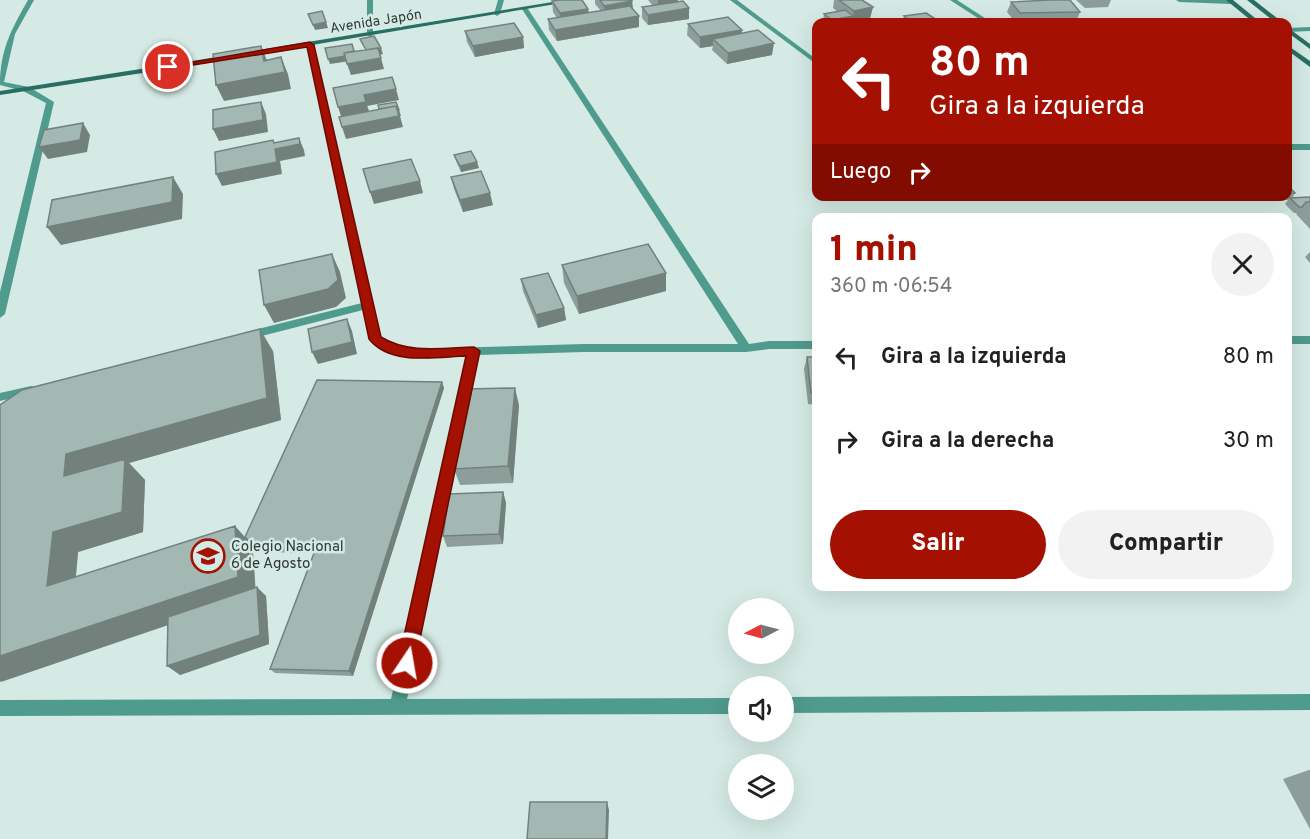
<!DOCTYPE html>
<html lang="es">
<meta charset="utf-8">
<style>
:root{--surface:#fff;--page:#f2f2f2;--text:#202124;--muted:#757577;--accent:#a41002}
body{margin:0;font-family:Overpass,sans-serif;background:var(--page);color:var(--text);height:100vh;display:flex;flex-direction:column;font-size:22px;white-space:nowrap}
*{box-sizing:border-box;margin:0}
p{font-size:20px;color:var(--muted)}
.icon{flex:none;width:33px;height:33px;fill:none;stroke:currentColor;stroke-width:2;stroke-linecap:round;stroke-linejoin:round}
.map{position:relative;flex:1;overflow:hidden}
.side{position:absolute;left:812px;top:213px;width:480px;height:378px;display:flex;flex-direction:column;background:var(--surface);border-radius:12px;box-shadow:0 6px 24px #0002}
.side>*{flex:none}
.guide{position:absolute;left:812px;top:18px;width:480px;height:183px;border-radius:12px;box-shadow:0 6px 24px #0002;background:#a41002;color:#fff;overflow:hidden}
.needle{width:39px;rotate:264deg}
.controls{position:absolute;left:728px;top:598px;display:grid;gap:12px}
.controls a{display:grid;place-items:center;width:66px;height:66px;border-radius:50%;background:var(--surface);box-shadow:0 6px 24px #0002;font-size:30px}
.pin{position:absolute;display:grid;place-items:center;width:51px;height:51px;color:#fff;margin:-26px;border:3px solid #fff;border-radius:50%;box-shadow:0 2px 6px #0007}
.me{position:absolute;width:66px;margin:-33px;rotate:12deg;stroke-linejoin:round;filter:drop-shadow(0 0 4px #0008)}
.turn{display:flex;align-items:center;gap:21px;height:126px;padding:0 18px;font-size:27px}
.turn .icon{width:78px;height:78px;stroke-width:2.5}
.turn b{display:block;font-size:42px;line-height:51px}
.then{display:flex;align-items:center;height:57px;padding:0 18px;background:#0003;gap:12px;font-size:22px}
.round{display:grid;place-items:center;flex:none;width:63px;height:63px;border-radius:32px;background:var(--page)}
.overview{display:flex;align-items:center;justify-content:space-between;height:102px;padding:0 18px}
h1{font-size:36px;font-weight:800;line-height:45px;color:var(--accent)}
.action{display:flex;gap:12px;margin-top:auto;padding:12px 18px}
.action a{flex:1;height:69px;border-radius:36px;background:var(--accent);color:#fff;font-size:24px;font-weight:800;line-height:69px;text-align:center}
.action a+a{background:var(--page);color:var(--text)}
ul{padding:0;list-style:none}
li{display:flex;align-items:center;gap:18px;height:84px;padding:0 18px}
li div{flex:1}
li b{display:block;font-size:22px}
li em{font-style:normal}
.map>svg:first-child{display:block}
.lines{fill:none;stroke-linecap:round;stroke-linejoin:round}
.street{fill:#4f9b8d;fill-rule:evenodd}
.secondary{fill:#296e62;fill-rule:evenodd}
.wall{fill:#8d9e9a}
.shaded-wall{fill:#73817d}
.building{fill:#a4b8b3;stroke:#73817d;stroke-width:1.5}
.route{fill:#a41002;stroke:#6b0a01;stroke-width:1.5}
.labels{text-anchor:middle;dominant-baseline:central;stroke-width:5;stroke-linejoin:round;paint-order:stroke}
.far-street-label{font-size:14px;fill:#303937;stroke:#d5eae5}
.poi-label{font-size:15px;fill:#303937;stroke:#d5eae5;text-anchor:start}
</style>
<div class="map">
<svg width="1310" height="839" viewBox="0 0 1310 839">
<rect width="100%" height="100%" fill="#d5eae5"/>
<g class="lines">
<path class="street" d="M28,0H34L15,34L4,82L29,87L54,102L5,314L0,318V292L46,103L23,91L0,85C0,50 11,30 28,0Z
M367,0H373V35L370,37L367,35Z
M498,0H504L500,14L497,16L494,14Z
M730,0H737L816,59V64Z
M950,0H957L991,22H984Z
M1176,0H1229L1234,2L1231,4L1179,2Z
M523,8L528,9L749,344L769,341H816V349H769L746,352H584L479,355L407,699L738,698V714L0,716V700L391,699L467,355C437,356 392,366 370,339L363,310L246,340L241,336L246,332L362,303L308,44L314,45L380,337L395,346L412,349L584,344H738L522,9Z
M1310,27V31L1287,32L1288,28Z
M1287,144H1310V150H1287Z
M1287,336H1310V344H1287Z
M31,386L35,387L37,390L35,393L0,401V393Z
M1310,694V710L783,713V697Z"/>
<path class="secondary" d="M565,0H580L247,56L243,54L247,52Z
M1226,0H1233L1260,22H1253Z
M1247,0H1254L1282,22H1275Z
M1287,27L1310,44V49L1287,32Z
M1287,45L1310,61V67L1287,50Z
M230,55L234,57L233,59L0,95V91Z"/>
</g>
<path class="wall" d="M595,0H632L633,9L639,27L557,41L549,30L548,19L557,18L553,12L552,1L588,9L589,13L601,11L595,4Z
M648,0H678V2L689,8V19L648,25L642,18V7L653,6Z
M834,0H862L873,7L870,18L847,22H827L823,20L824,14L838,12L833,8Z
M1076,0H1111L1108,7L1085,8Z
M1011,2L1080,12L1076,22H1015L1007,12Z
M904,16L940,22H903Z
M688,24L742,30L741,33L772,55L727,64L712,50L713,46L700,48L687,35Z
M465,31L523,37L524,48L475,57L467,42Z
M454,155L479,168L461,172L456,161Z
M451,177L493,205L463,212L454,189Z
M1287,185L1295,193L1292,198L1310,197V229L1296,214L1297,213H1294L1285,204L1288,200H1282L1278,196H1287Z
M1310,252V263L1305,257Z
M562,265L666,273V291L579,314L564,283Z
M521,279L564,308L566,320L538,328L523,291Z
M273,351L281,420L129,463L145,480L143,532L78,552L76,577L235,526L245,537L442,382L444,388L353,676L275,673L270,669L314,553L253,552L255,587L266,596L269,644L180,675L168,625L0,681V407Z
M807,357H816V405L808,404L804,369Z
M519,405L513,483L460,485L454,469Z
M503,492L506,503L503,544L447,547L443,536Z
M1309,770H1310V829L1283,779Z"/>
<path class="shaded-wall" d="M658,0H678V8L658,11Z
M632,1L633,12L605,16L604,6Z
M873,7L870,18L847,22H832V20L853,16L854,11Z
M689,8V19L648,25V15Z
M588,9L589,19L561,24L560,13Z
M639,16V27L557,41L555,30Z
M326,22L328,28L315,30L313,25Z
M742,30L741,41L713,39V46L700,48V37Z
M523,37L524,48L475,57L473,46Z
M774,43L772,55L727,64L728,53Z
M261,46L268,63L281,57L288,74L291,89L224,101L216,85L264,61Z
M381,48L383,54L368,57L367,51Z
M355,54L357,60L330,64L328,59Z
M381,58L384,69L351,75L347,64Z
M396,89L399,100L367,106L364,95Z
M261,102L266,114L268,132L219,141L213,129Z
M366,102L370,114L342,119L338,107Z
M399,110L401,116H400L403,127L346,139L342,127Z
M83,123L90,135L87,152L48,159L39,147Z
M299,138L304,150L305,156L280,161L282,174L222,186L216,174Z
M477,162L479,168L461,172L460,166Z
M173,177L183,194L182,219L61,245L47,227Z
M420,181L423,193L374,204L370,192Z
M490,193L493,205L463,212L460,200Z
M332,254L340,272L346,298L336,307L274,323L264,305Z
M666,273V291L579,314L577,296Z
M564,308L566,320L538,328L536,315Z
M347,319L352,331L357,354L318,364L312,352Z
M260,329L273,351L281,420L129,463L145,480L143,532L78,552L73,604L47,586L53,532L66,454Z
M442,382L444,388L353,676L349,671Z
M515,388L519,405L513,483L508,466Z
M503,492L506,503L503,544L499,534Z
M235,526L252,546L248,547L253,552L256,595L1,682L0,681V656Z
M257,587L266,596L269,644L180,675L167,666Z
M607,802L609,810L608,839H606Z"/>
<path class="building" d="M560,0H582L588,9L560,13L552,1Z
M600,0H632V1L604,6Z
M839,0H862L873,7L854,11Z
M1050,0H1070L1080,12L1020,13L1011,2Z
M683,1L689,8L648,15L642,7Z
M630,6L639,16L555,30L548,19Z
M845,10L853,16L832,20L824,14Z
M322,11L326,22L313,25L308,14Z
M926,13L940,22H912L904,16Z
M728,17L742,30L700,37L688,24Z
M514,23L523,37L473,46L465,31Z
M758,30L774,43L728,53L713,39Z
M374,36L381,48L378,49V48L366,50L360,39Z
M352,44L354,51L344,53L345,56L328,59L325,48Z
M261,46L264,61L281,57L285,72L216,85L213,54Z
M378,48L381,58L347,64L344,53Z
M392,77L396,89L364,95L366,102L338,107L333,88Z
M261,102L263,120L213,129V110Z
M396,102L399,110L398,111L396,106L379,109L378,105Z
M396,106L399,116L342,127L339,117Z
M83,123L80,140L39,147L44,130Z
M299,138L300,144L275,149L277,162L216,174L215,152L273,140L274,143Z
M471,151L477,162L460,166L454,155Z
M411,159L420,181L370,192L363,169Z
M481,171L490,193L460,200L451,177Z
M173,177L172,202L47,227L52,200Z
M1287,185L1295,193L1287,194Z
M1310,197V202H1306L1302,207H1299L1290,198Z
M648,244L666,273L577,296L562,265Z
M332,254L338,280L328,289L264,305L259,270Z
M548,273L564,308L536,315L521,279Z
M347,319L352,342L312,352L308,329Z
M260,329L267,398L66,454L64,476L125,459L122,512L53,532L47,586L235,526L238,577L0,656V405L22,390Z
M807,357H816V393H811Z
M317,380L442,382L349,671L270,669L316,548L248,547V540L245,537Z
M515,388L508,466L454,469L465,389Z
M503,492L499,534L443,536L449,494Z
M257,587L260,635L167,666L168,617Z
M530,802H607L606,839H527Z"/>
<path class="route" d="M310,42L314,45L381,337C408,354 442,348 474,347L480,351L415,663L413,669L407,672L401,669L398,663L466,356C436,357 390,366 369,339L307,47L168,69L164,67Z"/>
<defs>
<symbol id="school-ring" viewBox="-11 -11 22 22"><circle r="9.5" fill="#d5eae5" stroke="#a41002" stroke-width="1.5"/><path d="M0-5L7-2L0 1L-7-2ZM-4 1L0 2.5L4 1V4Q0 6-4 4Z" fill="#a41002"/></symbol>
</defs>
<g fill-rule="evenodd">
<use href="#school-ring" x="189" y="537" width="38" height="38"/>
</g>
<g class="labels">
<g class="far-street-label">
<text transform="translate(376 22) rotate(-9)">Avenida Japón</text>
</g>
<g class="poi-label">
<text x="231" y="547">Colegio Nacional<tspan x="231" dy="17">6 de Agosto</tspan></text>
</g>
</g>
</svg>
<div class="controls">
<a><svg class="needle" viewBox="-14 -14 28 28"><path d="M0-13l5 13h-10z" fill="#e53935"/><path d="M0 13l5-13h-10z" fill="#757577"/></svg></a>
<a><svg class="icon" aria-label="sound" viewBox="0 0 24 24"><path d="M4 9h4l5-4v14l-5-4H4zM17 9q2 3 0 6"/></svg></a>
<a><svg class="icon" aria-label="layers" viewBox="0 0 24 24"><path d="M12 4l9 5-9 5-9-5zM3 14l9 5 9-5"/></svg></a>
</div>
<div class="pin" style="left:168px;top:67px;background:#d93025"><svg class="icon" aria-label="arrive" viewBox="0 0 24 24"><path d="M6 21V4h12l-3 4 3 4H6"/></svg></div>
<svg class="me" style="left:407px;top:663px" viewBox="-20 -20 40 40"><circle r="17" fill="#a41002" stroke="#fff" stroke-width="3"/><path d="M0-11L8 9 0 5-8 9z" fill="#fff"/></svg>
<div class="guide">
<div class="turn"><svg class="icon" aria-label="left" viewBox="0 0 24 24"><path d="M17 20v-9H6M10 6l-5 5 5 5"/></svg><div><b>80 m</b>Gira a la izquierda</div></div>
<div class="then">Luego<svg class="icon" aria-label="right" viewBox="0 0 24 24"><path d="M7 20v-9h11M14 6l5 5-5 5"/></svg></div>
</div>
<section class="side">
<div class="overview"><div><h1>1 min</h1><p>360 m · 06:54</p></div><a class="round"><svg class="icon" aria-label="close" viewBox="0 0 24 24"><path d="M6 6l12 12M18 6L6 18"/></svg></a></div>
<ul>
<li><svg class="icon" aria-label="left" viewBox="0 0 24 24"><path d="M17 20v-9H6M10 6l-5 5 5 5"/></svg><div><b>Gira a la izquierda</b></div><em>80 m</em></li>
<li><svg class="icon" aria-label="right" viewBox="0 0 24 24"><path d="M7 20v-9h11M14 6l5 5-5 5"/></svg><div><b>Gira a la derecha</b></div><em>30 m</em></li>
</ul>
<div class="action"><a>Salir</a><a>Compartir</a></div>
</section>
</div>
